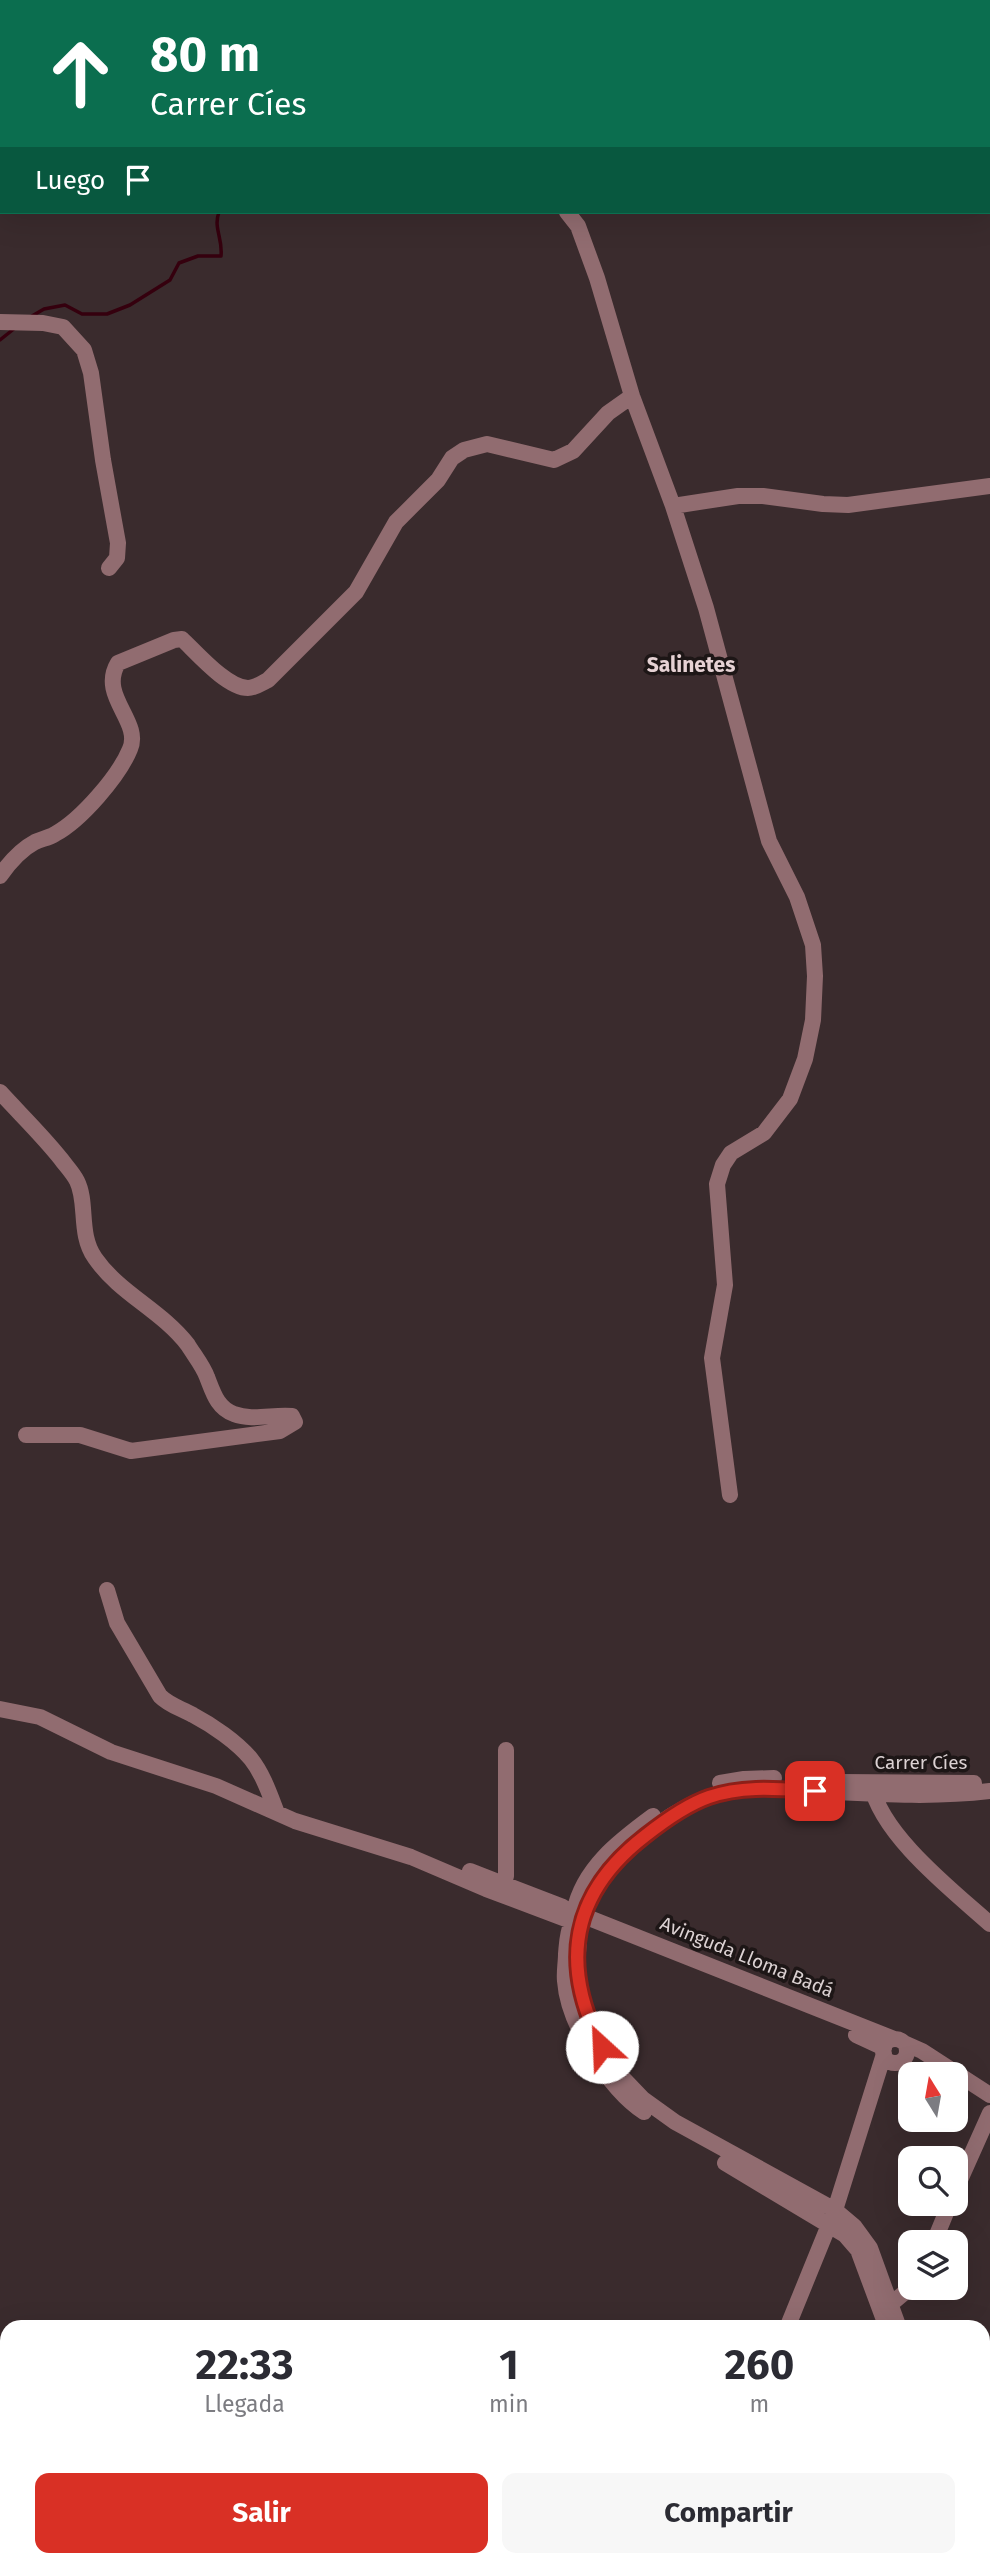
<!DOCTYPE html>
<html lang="es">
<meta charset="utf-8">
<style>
:root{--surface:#fff;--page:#f7f7f7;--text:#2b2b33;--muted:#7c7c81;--accent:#d93025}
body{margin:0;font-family:"Fira Sans",sans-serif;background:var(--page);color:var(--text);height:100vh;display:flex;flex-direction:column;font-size:26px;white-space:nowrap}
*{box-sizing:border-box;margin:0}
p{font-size:23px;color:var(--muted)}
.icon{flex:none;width:38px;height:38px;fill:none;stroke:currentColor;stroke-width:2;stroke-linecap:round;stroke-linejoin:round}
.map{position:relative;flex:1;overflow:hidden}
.panel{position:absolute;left:0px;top:2320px;width:990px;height:247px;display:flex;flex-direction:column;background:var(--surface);border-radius:21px 21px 0 0;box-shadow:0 7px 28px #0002}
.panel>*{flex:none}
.top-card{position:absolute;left:0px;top:0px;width:990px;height:214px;box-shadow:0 7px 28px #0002;background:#0b6e4f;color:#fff;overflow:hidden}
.needle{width:46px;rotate:349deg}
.buttons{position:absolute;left:898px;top:2062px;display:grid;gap:14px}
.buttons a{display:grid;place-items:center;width:70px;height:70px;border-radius:14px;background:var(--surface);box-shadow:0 7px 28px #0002;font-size:35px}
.pin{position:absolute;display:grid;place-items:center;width:60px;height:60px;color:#fff;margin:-30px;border-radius:14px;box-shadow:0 4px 10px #0006}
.me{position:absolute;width:77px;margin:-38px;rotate:335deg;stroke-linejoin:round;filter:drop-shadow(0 0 5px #0008)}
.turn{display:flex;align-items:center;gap:24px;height:147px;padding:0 35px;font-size:32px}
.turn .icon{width:91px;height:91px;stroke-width:2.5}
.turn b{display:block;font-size:49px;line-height:60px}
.then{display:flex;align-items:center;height:66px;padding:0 35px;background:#0003;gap:14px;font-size:26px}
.eta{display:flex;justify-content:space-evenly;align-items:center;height:119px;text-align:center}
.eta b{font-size:42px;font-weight:700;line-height:49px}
.primary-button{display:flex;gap:14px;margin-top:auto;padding:14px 35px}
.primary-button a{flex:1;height:80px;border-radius:14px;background:var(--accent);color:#fff;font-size:28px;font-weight:700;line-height:80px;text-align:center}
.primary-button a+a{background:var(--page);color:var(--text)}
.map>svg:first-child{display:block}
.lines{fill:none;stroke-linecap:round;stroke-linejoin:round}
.stream{stroke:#35000e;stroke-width:3.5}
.minor{stroke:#916c70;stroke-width:16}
.route-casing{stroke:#8d1f18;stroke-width:18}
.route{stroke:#d93025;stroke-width:12}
.labels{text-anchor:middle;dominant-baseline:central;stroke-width:7;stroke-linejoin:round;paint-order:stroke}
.street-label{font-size:19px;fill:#dcd2d3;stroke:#1d1616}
.neighbourhood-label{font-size:21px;font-weight:bold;fill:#e6d2d4;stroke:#1d1616}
</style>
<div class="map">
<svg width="990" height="2567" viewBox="0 0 990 2567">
<rect width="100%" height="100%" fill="#3a2b2d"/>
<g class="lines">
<path class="stream" d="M882,2L886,0
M32,316L44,309L65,305L82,314H107L130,305L170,280L179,263L198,256H221C223,238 213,228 219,212
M0,340L15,328"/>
<path class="minor" d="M341,0L343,2
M67,2V0
M0,141H2
M567,212L578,226L597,278L632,396L673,506L706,608L769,841L797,897L813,945L815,976L813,1020L805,1059L790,1099L764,1133L731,1153L723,1165L717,1184L725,1285L712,1358L730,1495
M0,322L43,323L63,327L84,350L91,373L103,460L118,543L117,558L109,568
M673,506L738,496H763L823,504L848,505L990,486
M0,876C9,863 20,850 35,842C41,839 49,838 55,834C81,820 119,776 130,749C142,721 98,696 118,663L174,640L182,639C197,653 227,688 248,688C255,688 262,683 268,680L356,592L396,522L438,480L452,458L464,450L487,444L554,460L573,451L608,413L632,396
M0,1092C20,1114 42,1135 61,1159C66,1166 73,1173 77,1181C88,1203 78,1234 95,1258C120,1294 161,1310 188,1345C194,1355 203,1366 207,1377C213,1392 217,1408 234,1414C252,1421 274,1414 292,1416L295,1422L280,1431L131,1451L80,1435H26
M107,1590L117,1623L160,1696C170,1706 181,1708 193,1715C212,1725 237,1742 251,1759C263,1774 270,1795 277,1813
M0,1709L40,1717L111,1752L216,1786L295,1821L411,1857L486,1889L571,1921
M839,1782L974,1783
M720,1783L744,1779L774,1778
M871,1784C881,1835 952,1890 990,1924
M470,1871L563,1907
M502,1891L506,1876V1750
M574,1912C583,1868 619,1841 653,1816
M584,1916L894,2039
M572,1922C567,1933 567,1943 566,1954C566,1963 564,1972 565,1981C568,2024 609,2089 644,2112
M856,2035L884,2048
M883 2051a12 12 0 1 1 24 0a12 12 0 1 1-24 0Z
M904,2043L922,2051L990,2095
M725,2163L845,2235L858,2250L887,2328
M956,2189L990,2113
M934,2242L950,2203
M891,2304L904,2293L910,2283
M787,2328L835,2210L884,2054
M899,2328L870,2248L854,2226L835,2210L675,2122L643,2099L620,2075L589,2022L578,1986L577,1967L580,1924L584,1920C581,1903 602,1877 613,1865C639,1837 672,1811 708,1797C743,1784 783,1790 819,1791C876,1794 933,1798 990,1791
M984,2440L990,2439
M984,2508L990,2518
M984,2527L990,2538
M187,2567L205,2560"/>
</g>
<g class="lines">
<defs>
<path id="route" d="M602,2047C559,1964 571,1893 645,1836C664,1821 686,1805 709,1797C743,1785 780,1789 815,1791"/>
</defs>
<use href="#route" class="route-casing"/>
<use href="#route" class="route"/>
</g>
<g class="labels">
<g class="street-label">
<text x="921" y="1762">Carrer Cíes</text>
<text transform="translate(747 1957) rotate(22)">Avinguda Lloma Badá</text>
</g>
<g class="neighbourhood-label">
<text x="691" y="665">Salinetes</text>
</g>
</g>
</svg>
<div class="buttons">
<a><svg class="needle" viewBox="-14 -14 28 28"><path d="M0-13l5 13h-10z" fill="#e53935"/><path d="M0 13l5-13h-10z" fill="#7c7c81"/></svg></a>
<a><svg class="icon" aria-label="search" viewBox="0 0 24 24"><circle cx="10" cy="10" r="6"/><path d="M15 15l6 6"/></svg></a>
<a><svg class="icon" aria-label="layers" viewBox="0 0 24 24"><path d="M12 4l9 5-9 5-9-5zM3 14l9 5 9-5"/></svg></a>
</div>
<div class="pin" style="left:815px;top:1791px;background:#d93025"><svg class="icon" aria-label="arrive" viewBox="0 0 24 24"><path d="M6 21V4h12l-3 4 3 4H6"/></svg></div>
<svg class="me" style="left:602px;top:2047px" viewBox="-20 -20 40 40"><circle r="19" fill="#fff"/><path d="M0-13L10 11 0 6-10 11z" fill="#d93025"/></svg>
<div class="top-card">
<div class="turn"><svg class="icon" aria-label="ahead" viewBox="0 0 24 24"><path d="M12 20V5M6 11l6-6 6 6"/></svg><div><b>80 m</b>Carrer Cíes</div></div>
<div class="then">Luego<svg class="icon" aria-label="arrive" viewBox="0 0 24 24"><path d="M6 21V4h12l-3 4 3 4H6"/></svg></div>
</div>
<section class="panel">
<div class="eta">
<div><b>22:33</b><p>Llegada</p></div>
<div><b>1</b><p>min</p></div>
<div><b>260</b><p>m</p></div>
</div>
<div class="primary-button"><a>Salir</a><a>Compartir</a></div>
</section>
</div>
